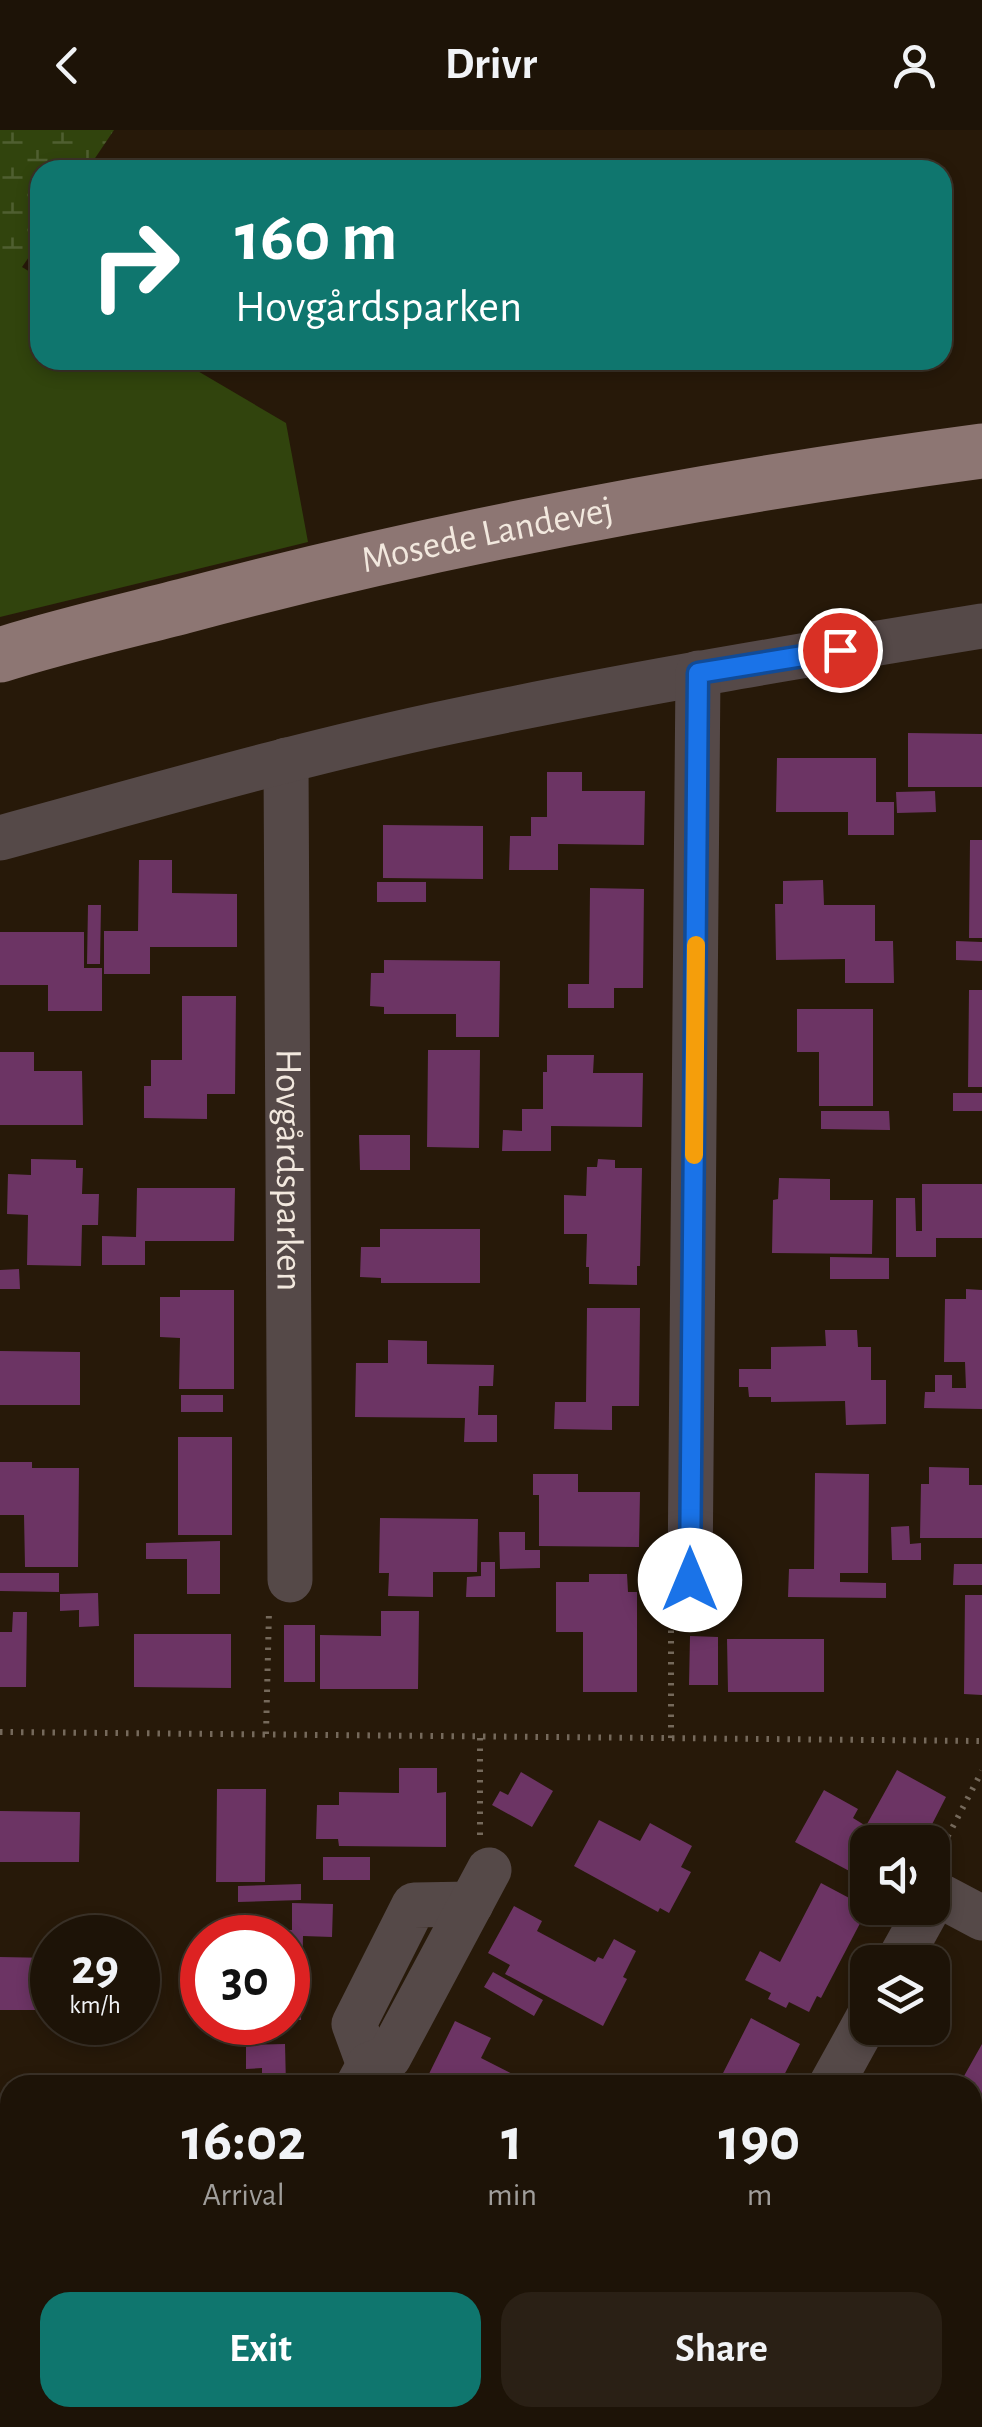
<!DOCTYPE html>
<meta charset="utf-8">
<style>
:root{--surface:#1d1307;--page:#2a2015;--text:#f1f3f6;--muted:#a09e9b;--line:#3b3228;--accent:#0f766e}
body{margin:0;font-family:"Alegreya Sans",sans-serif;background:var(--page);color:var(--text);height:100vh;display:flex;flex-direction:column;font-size:38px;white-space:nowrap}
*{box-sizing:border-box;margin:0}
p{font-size:32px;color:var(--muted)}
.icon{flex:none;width:55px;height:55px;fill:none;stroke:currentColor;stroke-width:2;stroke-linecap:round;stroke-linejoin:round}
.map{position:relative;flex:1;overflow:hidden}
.side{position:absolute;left:0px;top:1945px;width:982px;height:352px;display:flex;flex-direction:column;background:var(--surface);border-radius:30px 30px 0 0;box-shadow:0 5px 15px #0003,0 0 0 2px var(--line)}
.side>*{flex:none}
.banner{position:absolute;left:30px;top:30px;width:922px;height:210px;border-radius:30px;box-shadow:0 5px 15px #0003,0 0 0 2px var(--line);background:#0f766e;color:#fff;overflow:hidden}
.buttons{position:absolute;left:850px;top:1695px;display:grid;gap:20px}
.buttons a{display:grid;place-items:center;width:100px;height:100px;border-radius:20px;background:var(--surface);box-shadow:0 5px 15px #0003,0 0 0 2px var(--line);font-size:50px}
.speed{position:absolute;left:30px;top:1785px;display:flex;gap:20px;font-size:50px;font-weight:700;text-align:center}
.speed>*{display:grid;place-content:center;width:130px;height:130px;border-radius:50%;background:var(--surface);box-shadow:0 5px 15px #0003,0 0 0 2px var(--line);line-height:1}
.speed small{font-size:25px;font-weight:400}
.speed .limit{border:15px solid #d22;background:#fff;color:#111}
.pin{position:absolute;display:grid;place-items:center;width:85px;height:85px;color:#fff;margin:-42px;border:5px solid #fff;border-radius:50%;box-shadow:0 2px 10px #0007}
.me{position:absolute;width:110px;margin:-55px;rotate:0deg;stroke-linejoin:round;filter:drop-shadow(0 0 8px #0008)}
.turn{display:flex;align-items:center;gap:35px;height:210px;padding:0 40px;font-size:45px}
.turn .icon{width:130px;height:130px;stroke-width:2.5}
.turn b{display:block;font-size:70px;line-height:85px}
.eta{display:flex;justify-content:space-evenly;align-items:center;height:170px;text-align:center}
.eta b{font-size:60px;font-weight:700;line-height:70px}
.action{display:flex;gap:20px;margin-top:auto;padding:20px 40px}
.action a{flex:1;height:115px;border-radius:30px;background:var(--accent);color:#fff;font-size:40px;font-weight:700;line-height:115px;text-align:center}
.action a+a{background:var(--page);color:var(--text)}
header{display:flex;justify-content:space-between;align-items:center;height:130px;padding:0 40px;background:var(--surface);font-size:45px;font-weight:700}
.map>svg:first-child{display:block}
.green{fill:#31440d}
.wetland{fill:url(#wetland-marsh)}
.building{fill:#6c3464}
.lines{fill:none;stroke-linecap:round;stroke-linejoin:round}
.path{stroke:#75695b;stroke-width:6;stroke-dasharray:2.5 8;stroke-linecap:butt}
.minor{stroke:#554948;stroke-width:45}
.major{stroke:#8d7673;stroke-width:55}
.route-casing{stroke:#114b97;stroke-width:25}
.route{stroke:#1a73e8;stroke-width:18}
.slow{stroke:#f59e0b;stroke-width:18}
.labels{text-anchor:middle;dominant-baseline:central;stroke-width:8;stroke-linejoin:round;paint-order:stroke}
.street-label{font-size:38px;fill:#f2e8de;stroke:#0b0602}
</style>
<header><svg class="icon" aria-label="back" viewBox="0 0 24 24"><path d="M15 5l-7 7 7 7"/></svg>Drivr<svg class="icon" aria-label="person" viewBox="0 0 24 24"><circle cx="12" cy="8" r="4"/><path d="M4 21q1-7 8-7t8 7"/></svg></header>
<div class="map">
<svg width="982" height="2297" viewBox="0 0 982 2297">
<defs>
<pattern id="wetland-marsh" width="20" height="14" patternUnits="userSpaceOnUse" patternTransform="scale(2.5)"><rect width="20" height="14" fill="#31440d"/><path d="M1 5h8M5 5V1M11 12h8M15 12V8" fill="none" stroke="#4f5f30"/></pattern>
</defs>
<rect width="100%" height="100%" fill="#271909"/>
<path class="green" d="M0,137H22L40,148V230H179L286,293L308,412L0,487Z"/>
<path class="wetland" d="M0,0H114L87,40H40V111L22,137H0Z"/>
<path class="building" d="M908,603L982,604V657H908Z
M777,628H876V672H894V705H848V682H776Z
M547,642H582V661H645L644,715L558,714V740H509L510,706H531V687H547Z
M935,661L936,682L897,683L896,662Z
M383,695L483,696V749L383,748Z
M970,710H982V808H969Z
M139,730H172V763L237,764V817H150V844H104V801H138Z
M823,750L824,775H875V811H893L894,853H845V829L776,830L775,774H783V751Z
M377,752H426V772H377Z
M590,758L644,759L643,858H614V878H568V854H589Z
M88,775H101L100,834H87Z
M0,802H84V838H102V881H48V855H0Z
M956,811L982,812V831L956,830Z
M384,830L500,831L499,907H456V884H384V877L370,876L371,843H384Z
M969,860H982V957H968Z
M182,866H236L235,964H207V989L144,988V956H151V930H182Z
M797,879H873V976H819V922H797Z
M428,920H480L479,1018L427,1017Z
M0,922H34V941H82L83,995H0Z
M547,925H594L593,943H643L642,997L551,996V1021H502L503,1000L522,1001V979H543V942H547Z
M953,963H982V981H953Z
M821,981H889L890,1000L821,999Z
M359,1005H410V1040H360Z
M31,1029L76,1030V1038H83L82,1064H99L98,1095H82L81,1136L27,1135L28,1085L7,1084L8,1044L31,1045Z
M598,1029L615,1030V1038H642L640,1136H637V1155L589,1154V1137H586L587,1104H564V1065L586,1066L587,1037H597Z
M779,1048L830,1049V1070H873L872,1124L772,1123L773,1070L778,1069Z
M922,1054H982V1108H936V1127H896V1068H915L916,1101H922Z
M137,1058H235L234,1111H145V1135H102V1106L136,1107Z
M380,1099H480V1153H381V1148L360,1147L361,1117H380Z
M830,1127L889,1128V1149H830Z
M19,1139L20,1159H0V1140Z
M966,1159L982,1160V1279L924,1278L925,1262H935V1245H952V1258H966L965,1232H944L945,1169H966Z
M180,1160H234V1259H179L180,1208L160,1207V1167H180Z
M587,1178H640L639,1276H612V1300L554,1299L555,1272H586Z
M825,1200H857L858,1217H871V1250H886V1294L846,1295L845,1271L771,1272V1267H749L748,1257H739V1239H771V1217L826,1216Z
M388,1210L427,1211V1234L494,1235L493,1256H479L478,1285H497V1312H464L465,1288L355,1287L356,1233H388Z
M0,1221L80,1222V1275H0Z
M181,1265H223V1282H181Z
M178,1307H232V1405H178Z
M0,1332H32V1338H79L78,1437H25L24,1385H0Z
M929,1337L969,1338V1355H982V1408H920L921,1354H929Z
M815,1343L869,1344L868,1443H840V1452L886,1453V1468L788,1467L789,1439H814Z
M533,1344H578V1362H640L639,1417L539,1416V1365H533Z
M380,1388L478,1389L477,1442H433V1467L388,1466L389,1443H379Z
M909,1396L910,1414L921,1413V1430H892L891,1397Z
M499,1402H525V1420H540V1438L500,1439Z
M220,1411V1464H187V1429H146V1413Z
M481,1432H495V1467H466L467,1447L481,1446Z
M954,1434H982V1455H953Z
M0,1443H59V1462L0,1461Z
M589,1444H627L628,1462H637V1562H583V1502H556V1452H589Z
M98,1463L99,1496L79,1497V1480L60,1481V1464Z
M965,1465H982V1565L964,1564Z
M381,1481H419L418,1559H320V1505L381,1506Z
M13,1482H27L26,1557H0V1502H12Z
M284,1495H315V1552H284Z
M134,1504H231V1558L134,1557Z
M690,1506L718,1507V1555H689Z
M727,1509H824V1562H728Z
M399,1638H437V1663L446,1662V1717L339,1716L338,1709H316L317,1675H339V1662L399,1663Z
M897,1640L946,1667L925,1708L909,1700L902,1712H868V1751L795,1712L824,1660L858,1679L853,1688L866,1696Z
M521,1642L553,1661L532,1697L492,1675L500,1661L508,1665Z
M217,1659H266L265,1752H216Z
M0,1681L80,1682L79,1732H0Z
M599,1690L640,1711L650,1693L692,1716L681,1737L691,1742L669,1783L660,1778L658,1782L574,1736Z
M323,1727H370V1750H323Z
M821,1753L868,1778L821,1868L817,1866L809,1882L789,1872L786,1878L768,1869L771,1863L745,1850L760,1821L780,1832Z
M301,1754V1770L238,1772V1756Z
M292,1773L333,1774L332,1807L303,1806L301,1890H288V1808H251V1799L292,1800Z
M514,1776L542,1791L537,1801L595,1832L598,1827L603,1829L614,1809L636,1821L623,1847L627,1849L603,1896L505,1844L510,1835L488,1823Z
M0,1827L52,1828V1880H0Z
M493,1842L543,1870L534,1886L484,1857Z
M751,1888L800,1914L779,1955H717Z
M455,1891L491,1908L481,1928L534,1955L424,1954Z
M57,1892H132V1900H57Z
M285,1914L286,1955H262V1938L246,1939V1915Z
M982,1914V1979L972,1974V1955H959Z
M92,1943H123V1955H92Z
M972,2042L982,2047V2070L972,2088Z
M158,2288H195V2297H158Z
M284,2288H322L339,2297H279Z
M346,2288H402L397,2297H341Z
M427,2288H465L460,2297H422Z"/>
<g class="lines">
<path class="path" d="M0,1602L982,1611
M266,1604L269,1481
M671,1608V1484
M480,1705V1607
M938,1725L982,1641"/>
<g class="minor">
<path id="s1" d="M286,630L290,1450"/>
<path d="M0,708C151,667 301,623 454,591C629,554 805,525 982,496"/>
<path d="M690,1450L698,543"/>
<path d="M932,1769L935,1763L982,1788"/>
<path d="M898,1832L928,1778"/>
<path d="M369,1935L354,1894L414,1775L471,1774"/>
<path d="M358,1955L369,1935L389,1927L489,1740"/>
<path d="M831,1955L868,1888"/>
<path d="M0,2079H10"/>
<path d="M680,2288L698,2297"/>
<path d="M645,2297L650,2288"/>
</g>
<path class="major" id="s2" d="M0,525C60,506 122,492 184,476C446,406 713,357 982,321"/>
</g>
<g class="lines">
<defs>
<path id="route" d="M690,1450L698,543L840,520"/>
</defs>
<use href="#route" class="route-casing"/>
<use href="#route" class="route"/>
<path class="slow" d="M694,1025L696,815"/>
</g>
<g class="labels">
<g class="street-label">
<text stroke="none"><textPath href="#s2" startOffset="502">Mosede Landevej</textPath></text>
<text stroke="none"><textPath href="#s1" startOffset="410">Hovgårdsparken</textPath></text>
</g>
</g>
</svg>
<div class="buttons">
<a><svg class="icon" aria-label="sound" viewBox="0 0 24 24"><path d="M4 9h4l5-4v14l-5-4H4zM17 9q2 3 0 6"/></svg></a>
<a><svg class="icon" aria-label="layers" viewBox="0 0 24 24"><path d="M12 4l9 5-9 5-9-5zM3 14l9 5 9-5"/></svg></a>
</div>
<div class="speed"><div>29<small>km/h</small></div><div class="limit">30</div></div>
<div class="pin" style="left:840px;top:520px;background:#d93025"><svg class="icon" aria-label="arrive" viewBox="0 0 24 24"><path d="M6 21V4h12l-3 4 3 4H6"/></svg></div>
<svg class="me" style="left:690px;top:1450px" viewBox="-20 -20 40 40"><circle r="19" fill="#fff"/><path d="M0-13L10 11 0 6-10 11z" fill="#1a73e8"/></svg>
<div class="banner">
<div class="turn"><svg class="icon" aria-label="right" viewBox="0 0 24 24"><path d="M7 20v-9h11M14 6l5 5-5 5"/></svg><div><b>160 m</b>Hovgårdsparken</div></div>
</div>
<section class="side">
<div class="eta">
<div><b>16:02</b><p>Arrival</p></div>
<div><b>1</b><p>min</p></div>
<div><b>190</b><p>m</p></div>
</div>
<div class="action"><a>Exit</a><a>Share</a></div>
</section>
</div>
